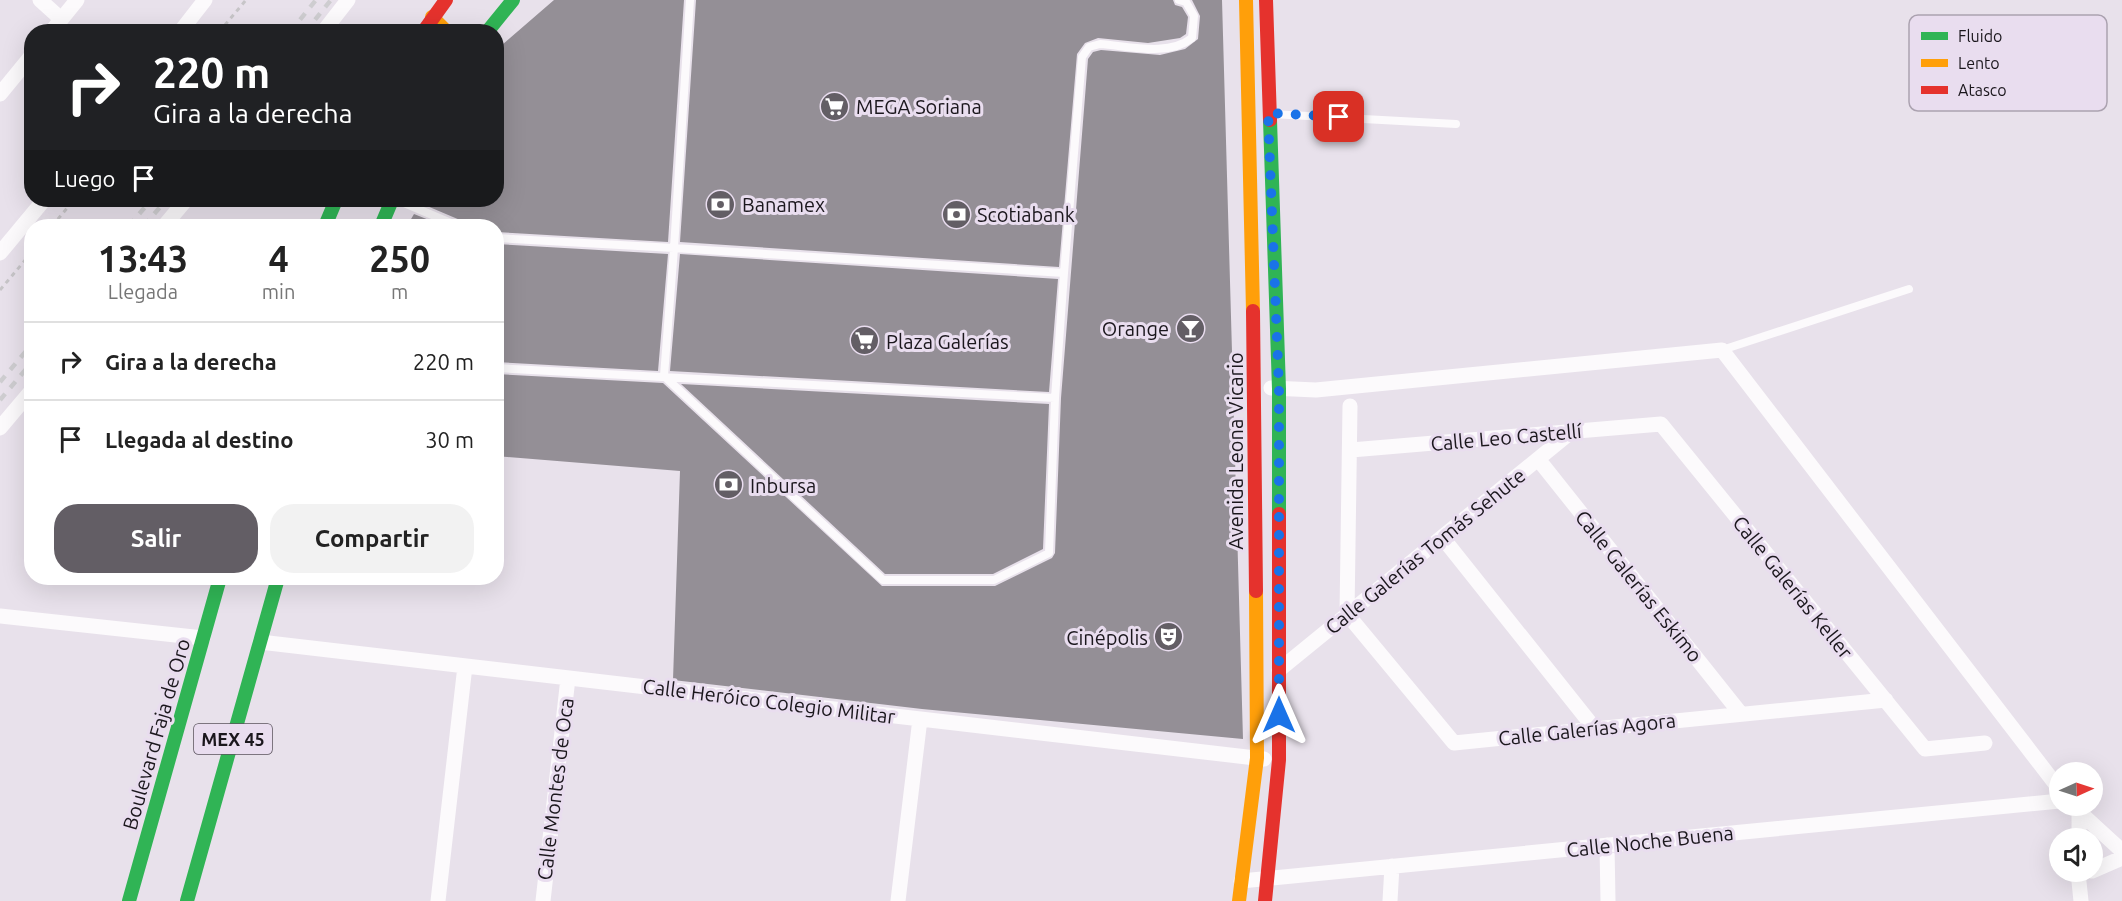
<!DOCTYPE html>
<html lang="es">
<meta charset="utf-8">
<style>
:root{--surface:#fff;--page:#f2f2f2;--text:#222;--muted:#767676;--line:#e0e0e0;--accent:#635e65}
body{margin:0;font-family:Ubuntu,sans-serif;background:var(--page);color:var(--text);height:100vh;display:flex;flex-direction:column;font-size:22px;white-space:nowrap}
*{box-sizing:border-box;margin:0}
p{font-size:20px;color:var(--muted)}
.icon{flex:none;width:33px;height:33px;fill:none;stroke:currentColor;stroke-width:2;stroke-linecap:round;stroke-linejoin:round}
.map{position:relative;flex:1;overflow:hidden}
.sheet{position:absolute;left:24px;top:219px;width:480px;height:366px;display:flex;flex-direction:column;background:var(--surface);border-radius:24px;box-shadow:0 6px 24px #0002}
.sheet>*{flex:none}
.banner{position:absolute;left:24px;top:24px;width:480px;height:183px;border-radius:24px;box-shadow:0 6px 24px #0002;background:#202124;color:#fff;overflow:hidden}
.needle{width:39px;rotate:87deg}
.buttons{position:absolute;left:2049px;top:762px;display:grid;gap:12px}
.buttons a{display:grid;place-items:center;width:54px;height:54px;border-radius:50%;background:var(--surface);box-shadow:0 6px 24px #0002;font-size:30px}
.pin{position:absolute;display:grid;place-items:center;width:51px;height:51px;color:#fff;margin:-26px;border-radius:12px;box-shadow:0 3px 9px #0006}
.me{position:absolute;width:66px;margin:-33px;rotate:0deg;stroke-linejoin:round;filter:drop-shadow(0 0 4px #0008)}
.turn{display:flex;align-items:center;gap:21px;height:126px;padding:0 30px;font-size:27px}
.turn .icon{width:78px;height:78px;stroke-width:2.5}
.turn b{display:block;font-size:42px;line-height:51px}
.then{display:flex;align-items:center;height:57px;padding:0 30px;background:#0003;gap:12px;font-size:22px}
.eta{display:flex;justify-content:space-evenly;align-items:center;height:102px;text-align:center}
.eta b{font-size:36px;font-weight:700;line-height:42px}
.primary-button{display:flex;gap:12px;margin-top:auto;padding:12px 30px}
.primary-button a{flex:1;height:69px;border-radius:24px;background:var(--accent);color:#fff;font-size:24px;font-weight:700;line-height:69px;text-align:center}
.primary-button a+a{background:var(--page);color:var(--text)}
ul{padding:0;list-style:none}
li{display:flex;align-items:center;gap:18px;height:78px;padding:0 30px;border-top:2px solid var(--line)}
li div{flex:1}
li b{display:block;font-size:22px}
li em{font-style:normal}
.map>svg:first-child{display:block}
.building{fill:#948f96}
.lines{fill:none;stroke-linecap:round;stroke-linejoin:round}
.path{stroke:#c7c5c8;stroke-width:3;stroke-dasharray:4.5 4.5;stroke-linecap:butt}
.lane{stroke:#fcfafc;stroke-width:8}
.street{stroke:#fcfafc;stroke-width:15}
.fast{stroke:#30b455;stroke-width:14}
.slow{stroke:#ff9f0a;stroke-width:14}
.jam{stroke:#e5322d;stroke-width:14}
.rail{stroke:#cecdd0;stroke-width:4.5;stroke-dasharray:8 8;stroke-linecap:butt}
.route{stroke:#1a73e8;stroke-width:10;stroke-dasharray:0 18}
.labels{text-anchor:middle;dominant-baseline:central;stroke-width:6;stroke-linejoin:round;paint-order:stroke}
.shield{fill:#e9ddef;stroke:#59525c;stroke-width:1.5}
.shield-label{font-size:18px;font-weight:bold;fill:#1b171d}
.poi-label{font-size:20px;fill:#1b171d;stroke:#e9ddef;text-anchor:start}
.street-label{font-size:20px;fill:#1b171d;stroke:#e9ddef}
.key{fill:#e9ddef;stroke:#aba2b0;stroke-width:1.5}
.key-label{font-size:16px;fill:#1b171d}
</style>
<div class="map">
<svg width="2122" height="901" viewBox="0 0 2122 901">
<rect width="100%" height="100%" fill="#e8e1eb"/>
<path class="building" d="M554,0H684L668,242L496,232V226H464L460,220L420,203L421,200H496V55L502,45Z
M696,0H1173L1175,5L1182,7L1188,17L1186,34L1180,38L1148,43L1098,38L1085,43L1077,54L1059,267L680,242Z
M1192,0H1222L1243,739L922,709L673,680L680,471L496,456V374L663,383L882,586H995L1052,558L1055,553L1061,398L1088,59L1093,52L1101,50L1160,55L1185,49L1198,39L1200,16Z
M414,214L444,226H407Z
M496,244L668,254L658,371L496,362Z
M680,254L1058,279L1049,392L670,371Z
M681,384L1049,404L1043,549L993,574H885Z"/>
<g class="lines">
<path class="path" d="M219,32L246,0
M52,226L74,200
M0,290L32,252"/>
<path class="lane" d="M1271,114L1456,124
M397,200L458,226
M496,238L674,248L690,0
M1064,273L1082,57L1089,47L1100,44C1129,46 1168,57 1192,38L1194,16L1186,2L1179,0
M1722,350L1909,289
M496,368L1055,398L1049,553L994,580H883L664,376
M664,376L674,248L1064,273L1055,398"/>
<path class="street" d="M40,0L61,19
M51,32L77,0
M180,32L205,0
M323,32L348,0
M0,94L32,55
M164,226L186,200
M0,253L44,200
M1271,388L1316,390L1722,350L2060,790
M1350,406L1347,614L1454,743L1886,700
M0,428L32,390
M1351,450L1661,424L1925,749L1985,743
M1538,459L1741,714
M1442,537L1595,729
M0,616L203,638
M260,642L1264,759
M1279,670L1571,432
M2073,806L2122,851
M2079,838V811
M1607,845L1608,901
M2092,871L2122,858
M2078,872L2081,901
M1241,881L2060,801
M438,901L465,666
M543,901L568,678
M898,901L920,719
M1390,901L1392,866"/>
<path class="fast" d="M487,32L513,0
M1270,120L1279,389V514
M325,226L336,200
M381,226L392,200
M129,901L220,578
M187,901L278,578"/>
<path class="slow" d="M1246,0L1253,311
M432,17L447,32
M1239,901L1257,758L1256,591"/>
<path class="jam" d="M1266,0L1270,120
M423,32L446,0
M1253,311L1256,591
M1265,901L1279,760V514"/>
<path class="rail" d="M290,32L316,0
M305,32L331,0
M129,226L151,200
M144,226L166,200
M0,382L32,344
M0,400L32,362"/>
</g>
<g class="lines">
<path class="route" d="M1279,715V389L1268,113L1339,117"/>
</g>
<defs>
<symbol id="supermarket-disc" viewBox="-11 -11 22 22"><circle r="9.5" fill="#635e65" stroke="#e9ddef"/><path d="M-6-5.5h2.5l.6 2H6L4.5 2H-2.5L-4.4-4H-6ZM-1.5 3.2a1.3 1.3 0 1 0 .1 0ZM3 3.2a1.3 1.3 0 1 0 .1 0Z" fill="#fff"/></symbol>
<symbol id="bank-disc" viewBox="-11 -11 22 22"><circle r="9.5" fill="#635e65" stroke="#e9ddef"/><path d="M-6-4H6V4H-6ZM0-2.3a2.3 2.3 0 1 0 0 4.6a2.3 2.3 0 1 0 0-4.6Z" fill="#fff"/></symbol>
<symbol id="bar-disc" viewBox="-11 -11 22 22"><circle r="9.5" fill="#635e65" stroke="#e9ddef"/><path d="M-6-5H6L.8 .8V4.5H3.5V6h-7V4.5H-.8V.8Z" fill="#fff"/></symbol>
<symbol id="theatre-disc" viewBox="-11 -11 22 22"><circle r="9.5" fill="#635e65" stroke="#e9ddef"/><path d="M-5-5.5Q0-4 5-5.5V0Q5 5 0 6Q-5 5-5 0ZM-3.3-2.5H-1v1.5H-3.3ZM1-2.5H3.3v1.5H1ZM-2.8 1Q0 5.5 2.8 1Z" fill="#fff"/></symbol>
</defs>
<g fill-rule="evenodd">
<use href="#supermarket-disc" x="818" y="90" width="33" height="33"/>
<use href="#bank-disc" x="704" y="188" width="33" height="33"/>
<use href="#bank-disc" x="940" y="198" width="33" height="33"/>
<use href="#bar-disc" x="1174" y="312" width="33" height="33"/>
<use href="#supermarket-disc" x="848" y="324" width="33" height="33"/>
<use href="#bank-disc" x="712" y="468" width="33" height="33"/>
<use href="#theatre-disc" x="1152" y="620" width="33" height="33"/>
</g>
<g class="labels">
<rect class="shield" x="194" y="724" width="78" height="30" rx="4.5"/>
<g class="shield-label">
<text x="233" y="739">MEX 45</text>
</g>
<g class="poi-label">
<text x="856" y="106">MEGA Soriana</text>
<text x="742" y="204">Banamex</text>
<text x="977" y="214">Scotiabank</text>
<text x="1169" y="328" text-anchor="end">Orange</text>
<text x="886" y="341">Plaza Galerías</text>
<text x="750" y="485">Inbursa</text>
<text x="1148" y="637" text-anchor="end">Cinépolis</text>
</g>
<g class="street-label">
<text transform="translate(1506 437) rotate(-5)">Calle Leo Castellí</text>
<text transform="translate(1235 451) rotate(-90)">Avenida Leona Vicario</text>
<text transform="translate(1425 551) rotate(-39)">Calle Galerías Tomás Sehute</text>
<text transform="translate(1639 586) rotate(51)">Calle Galerías Eskimo</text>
<text transform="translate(1793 587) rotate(51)">Calle Galerías Keller</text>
<text transform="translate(769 701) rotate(7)">Calle Heróico Colegio Militar</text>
<text transform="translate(1587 729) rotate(-6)">Calle Galerías Agora</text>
<text transform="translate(156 734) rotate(-74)">Boulevard Faja de Oro</text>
<text transform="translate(555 789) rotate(-83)">Calle Montes de Oca</text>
<text transform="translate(1650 841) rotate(-6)">Calle Noche Buena</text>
</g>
</g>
<rect x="1909" y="15" width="198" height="96" rx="9" class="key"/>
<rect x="1921" y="32" width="27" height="8" fill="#30b455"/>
<rect x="1921" y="59" width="27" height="8" fill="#ff9f0a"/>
<rect x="1921" y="86" width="27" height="8" fill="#e5322d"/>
<g class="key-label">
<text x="1958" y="42">Fluido</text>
<text x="1958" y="69">Lento</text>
<text x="1958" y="96">Atasco</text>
</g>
</svg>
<div class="buttons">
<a><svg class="needle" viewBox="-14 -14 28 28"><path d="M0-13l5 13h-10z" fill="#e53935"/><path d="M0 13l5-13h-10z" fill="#767676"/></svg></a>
<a><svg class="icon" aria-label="sound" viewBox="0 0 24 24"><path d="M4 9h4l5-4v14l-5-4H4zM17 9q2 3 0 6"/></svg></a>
</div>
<div class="pin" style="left:1339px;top:117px;background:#d93025"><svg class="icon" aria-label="arrive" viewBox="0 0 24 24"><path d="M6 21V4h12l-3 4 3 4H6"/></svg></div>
<svg class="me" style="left:1279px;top:715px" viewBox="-20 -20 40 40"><path d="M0-17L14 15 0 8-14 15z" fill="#1a73e8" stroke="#fff" stroke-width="4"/></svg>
<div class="banner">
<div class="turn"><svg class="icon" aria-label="right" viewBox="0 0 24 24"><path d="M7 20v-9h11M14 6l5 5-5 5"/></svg><div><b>220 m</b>Gira a la derecha</div></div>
<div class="then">Luego<svg class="icon" aria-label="arrive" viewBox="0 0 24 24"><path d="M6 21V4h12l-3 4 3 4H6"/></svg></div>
</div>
<section class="sheet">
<div class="eta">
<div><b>13:43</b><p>Llegada</p></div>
<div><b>4</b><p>min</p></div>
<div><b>250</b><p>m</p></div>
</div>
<ul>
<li><svg class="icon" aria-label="right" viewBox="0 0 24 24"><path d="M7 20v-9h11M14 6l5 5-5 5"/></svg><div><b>Gira a la derecha</b></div><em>220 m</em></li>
<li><svg class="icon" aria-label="arrive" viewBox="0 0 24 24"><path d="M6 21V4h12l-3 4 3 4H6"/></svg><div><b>Llegada al destino</b></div><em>30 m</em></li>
</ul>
<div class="primary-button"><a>Salir</a><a>Compartir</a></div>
</section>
</div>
